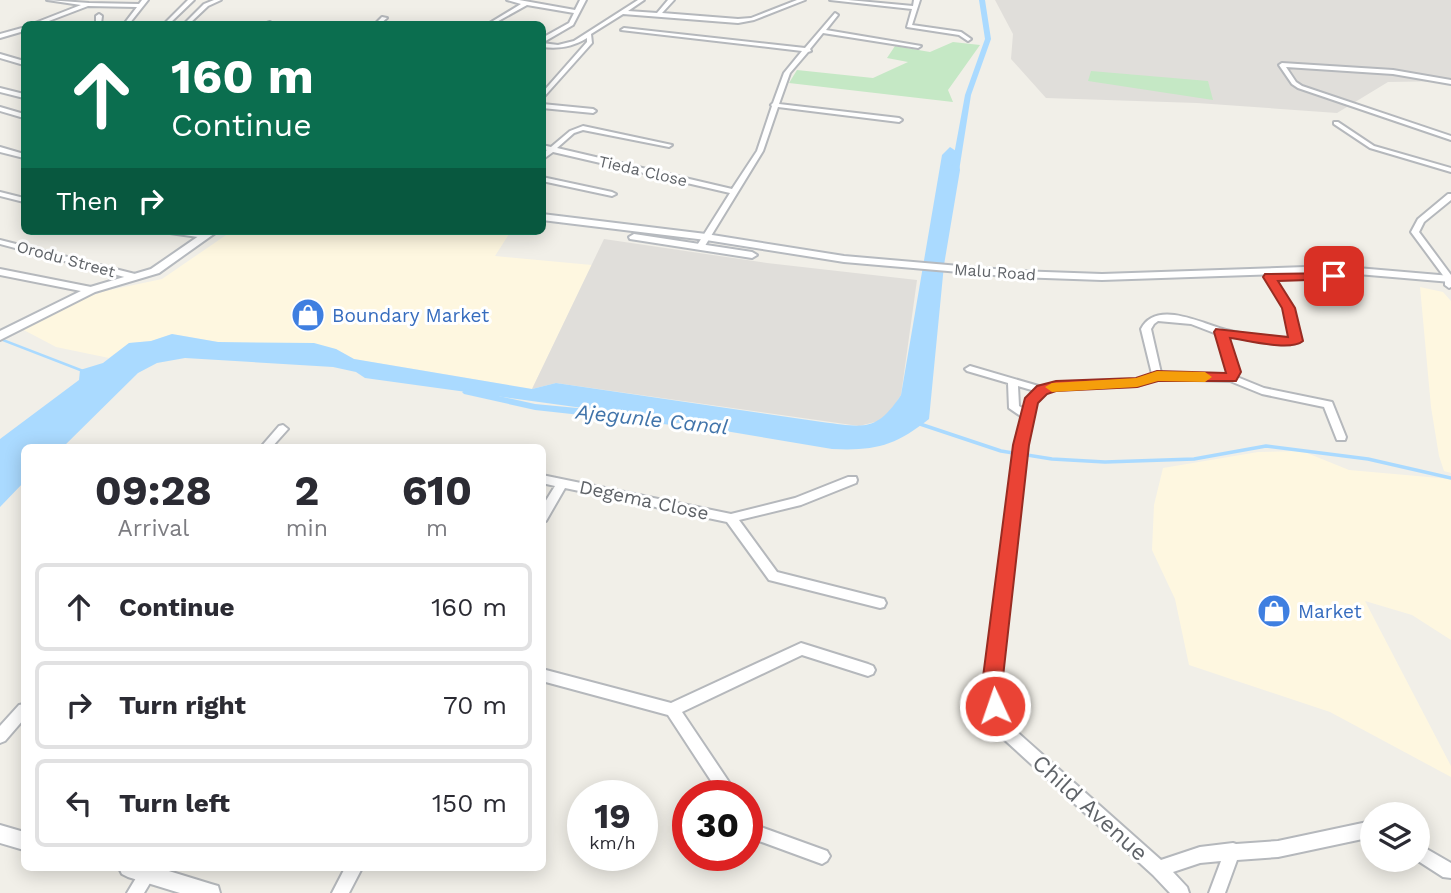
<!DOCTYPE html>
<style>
:root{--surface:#fff;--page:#f7f7f7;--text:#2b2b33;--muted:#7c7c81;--line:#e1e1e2}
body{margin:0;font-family:"Work Sans",sans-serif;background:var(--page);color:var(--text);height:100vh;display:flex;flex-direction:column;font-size:26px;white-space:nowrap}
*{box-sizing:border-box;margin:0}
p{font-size:23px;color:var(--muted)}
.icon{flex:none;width:38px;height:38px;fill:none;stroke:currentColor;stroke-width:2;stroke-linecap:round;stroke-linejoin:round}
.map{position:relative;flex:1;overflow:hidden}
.sheet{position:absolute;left:21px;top:444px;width:525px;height:427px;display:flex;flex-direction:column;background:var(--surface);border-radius:10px;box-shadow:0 4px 18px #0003}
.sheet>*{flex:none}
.guide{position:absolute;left:21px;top:21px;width:525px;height:214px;border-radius:10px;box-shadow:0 4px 18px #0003;background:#0b6e4f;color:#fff;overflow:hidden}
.tools{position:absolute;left:1360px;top:802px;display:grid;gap:14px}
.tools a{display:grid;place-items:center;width:70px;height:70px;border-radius:50%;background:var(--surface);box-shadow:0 4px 18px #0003;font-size:35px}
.speed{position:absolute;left:567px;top:780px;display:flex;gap:14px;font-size:35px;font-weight:700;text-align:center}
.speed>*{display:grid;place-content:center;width:91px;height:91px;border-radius:50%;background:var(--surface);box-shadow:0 4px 18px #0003;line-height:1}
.speed small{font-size:18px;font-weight:400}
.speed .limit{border:10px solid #d22;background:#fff;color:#111}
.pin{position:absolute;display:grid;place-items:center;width:60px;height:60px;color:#fff;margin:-30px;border-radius:14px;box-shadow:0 4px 10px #0006}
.me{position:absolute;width:77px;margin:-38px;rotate:357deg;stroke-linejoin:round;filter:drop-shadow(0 0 5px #0008)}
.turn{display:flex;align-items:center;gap:24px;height:147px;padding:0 35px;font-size:32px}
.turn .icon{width:91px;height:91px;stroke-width:2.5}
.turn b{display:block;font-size:49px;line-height:60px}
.then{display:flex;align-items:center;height:66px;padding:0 35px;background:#0003;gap:14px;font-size:26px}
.eta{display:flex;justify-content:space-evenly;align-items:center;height:119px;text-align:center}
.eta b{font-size:42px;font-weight:700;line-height:49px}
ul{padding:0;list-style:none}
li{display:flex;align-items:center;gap:21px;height:88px;margin:0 14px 10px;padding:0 21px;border:4px solid var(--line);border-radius:10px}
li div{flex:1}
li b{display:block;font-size:26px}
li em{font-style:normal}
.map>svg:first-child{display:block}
.commercial{fill:#fef7e0}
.industrial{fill:#e0deda}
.green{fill:#c5e8c5}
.water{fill:#aadaff}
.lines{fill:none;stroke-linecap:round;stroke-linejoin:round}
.stream-far1{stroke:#aadaff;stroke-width:2.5}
.stream{stroke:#aadaff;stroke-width:3.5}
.canal{fill:#aadaff;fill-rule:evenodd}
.minor-casing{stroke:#b5b8bc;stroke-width:4}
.tertiary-casing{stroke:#b5b8bc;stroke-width:4}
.secondary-casing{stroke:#b6babf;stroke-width:4}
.minor{fill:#fff;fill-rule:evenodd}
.tertiary{fill:#fff;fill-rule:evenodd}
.secondary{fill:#fff;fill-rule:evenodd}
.route{fill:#ea4335;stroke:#982c22;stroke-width:2}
.slow{fill:#f59e0b}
.labels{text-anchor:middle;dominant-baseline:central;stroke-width:6;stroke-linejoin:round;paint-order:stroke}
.far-street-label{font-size:16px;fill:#5f6368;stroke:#fff}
.shop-label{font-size:19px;fill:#366cbe;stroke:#fff;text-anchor:start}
.street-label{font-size:19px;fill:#5f6368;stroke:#fff}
.water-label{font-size:21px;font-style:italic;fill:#4174aa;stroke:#fff}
.near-street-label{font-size:23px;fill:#5f6368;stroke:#fff}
</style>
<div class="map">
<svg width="1451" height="893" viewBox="0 0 1451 893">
<rect width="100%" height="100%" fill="#f1efe8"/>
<path class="commercial" d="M232,231H511L495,256L592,265L532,389L354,359L336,349L218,342L172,334L151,341L129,343L109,358L56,347L20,328L77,301L105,291L162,279Z
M1420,287L1443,292L1451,301V473L1444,471L1439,456L1431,407Z
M1302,451L1349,470L1451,479V640L1412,615L1365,601L1451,766V777L1330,712L1189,665L1175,599L1152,550L1154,505L1163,468L1258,452Z"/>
<path class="industrial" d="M995,0H1451V81L1388,82L1337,113L1197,103L1046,98L1011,59L1013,34Z
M604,239L767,263L917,280L901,395L890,412L879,421L859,426L556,383L532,389Z"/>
<path class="green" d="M953,42L980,45L948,90L953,102L789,83L797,70L873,78L908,62L887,58L895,46L930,52Z
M1091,71L1208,81L1213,100L1088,81Z"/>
<path class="water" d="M950,147L956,151L960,170L944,265L929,419C895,446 875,451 832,449L612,412L365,378L356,372L333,367L185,358L157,363L138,373L62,448H24V482L0,507V439L79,380L80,370L103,363L129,343L151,341L172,334L218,342L314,343L336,349L354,359L532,389L556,383L822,422C863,427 876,433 901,395L942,155Z"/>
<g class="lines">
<path class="stream-far1" d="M0,339L83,371"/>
<path class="stream" d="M920,424L1001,451L1052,459L1105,462L1194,459L1266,446L1368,459L1451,478"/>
<path class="canal" d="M979,0H985L991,39L971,95L959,171L955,173L951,171L965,95L985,39Z
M467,389L535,404L672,417L677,421L672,425L535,410L464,394L462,392Z"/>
<defs>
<path id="minor" d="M47,0L89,3L139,4L142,0H148L129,24H124L137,7L88,6L41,24H35V23L81,5Z
M188,0H194L169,24H164Z
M214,0H221L208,6L189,24H184L204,4Z
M507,0H519L575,10L580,0H586L573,25L542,43V38L569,23L574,13L527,5L493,24H488L521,4Z
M638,0H644L628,11L657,13L668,0H674L662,13L738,19L751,18L797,0H805L754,20L738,23L623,14L591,34L592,43L542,99V93L587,42V38C572,47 559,49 542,47V43L558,45L574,41Z
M830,0H848L913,6L914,0H920L912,25L961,32L971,39L968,41L959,35L907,27L912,9Z
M835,13L838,15L826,30L921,46L918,48L823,33L810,49L811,51L808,52L790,73L779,104L899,118L902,120L899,122L778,107L763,151L703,249H697L696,247L730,193L553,152L542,160V154L547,150L542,149V145L551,147L570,131L583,126L672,145L669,147L583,130L574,133L557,148L732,189L757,151L772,106L771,105L773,103L784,73L802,51L621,30L624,28L805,48Z
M99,14L102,16L101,24H96V16Z
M382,17L387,18L380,24H375Z
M270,22L272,24H266L267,23Z
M22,28H24V31L0,38V34Z
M0,54L24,61V65L0,58Z
M1282,63L1393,70L1451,80V84L1393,74L1286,67L1296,82L1302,86L1451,136V140L1298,88L1292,84L1279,65Z
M0,88L24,94V98L0,92Z
M542,104L593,109L596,111L593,113L542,108Z
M0,107L24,114V118L0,111Z
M1334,122H1338L1374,146L1451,168V172L1370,148L1334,124Z
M542,177L612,192L616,194L612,196L542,181Z
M0,192L24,198V202L0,196Z
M1448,194H1451V200L1424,222L1419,232L1451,275V287L1449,288L1445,285V278L1411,232L1418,219Z
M166,231C180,231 196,230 209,236L205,238L170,233Z
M0,240L135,274L136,276L132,279L0,244Z
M0,269L91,287L95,290L91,293L0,275Z
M1270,274L1274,277L1292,308L1301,341C1287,350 1244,338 1227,336L1239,372L1237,377L1264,388L1332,402L1346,437L1345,440H1337L1324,407L1262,394L1230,381L1158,379L1137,386L1057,389L1045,392L1036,403L1026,445L1000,677L1002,706L1008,724L1161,860L1200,847L1233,843L1236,844L1278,841L1372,821V837L1278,857L1237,860L1225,893H1209L1221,861L1200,863L1173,872L1187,887L1189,893H1170L1153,875L997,733C989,714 988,697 986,677L1016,445L1022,417L1009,408L1008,383L967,371L965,369L970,366L1042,387L1057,383L1136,380L1152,374L1141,329C1156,299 1203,324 1226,330C1246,335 1270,338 1291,338L1284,308L1266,277ZM1158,321L1191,324L1217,334L1229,372L1228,375L1161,373L1151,329L1154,324ZM1018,386L1035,391L1026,402L1024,409L1019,406Z
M283,425L288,429L271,448H260L279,426Z
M542,475L731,514L795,498L848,477H856L857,480L856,483L801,505L739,520L777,572L880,598L884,599L886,603L884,607L880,608L769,580L727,522L565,488L546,521L542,522V507L555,486L542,483Z
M801,643L868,664L873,666L875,670L873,674L868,676L802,655L682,712L735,791L737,796H721L668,715L542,681V669L671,703Z
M24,704V719L5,741L0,743V726L19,705Z
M747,816L752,818L758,826L827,851L830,856L827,861L822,864L748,837Z
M1418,844L1451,863V878L1443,877L1415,859H1418Z
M142,868H154L156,873L144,893H127Z
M345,868H362L349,893H332Z"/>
<path id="tertiary" d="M0,147L24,154V158L0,152Z
M0,825L24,832V850L0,843Z
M119,868H159L211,884L218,886L220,893H180L128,877L122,874Z"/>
<path id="secondary" d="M542,214L706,234L844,256L1017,271L1102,274L1334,266L1451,276V282L1334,272L1102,280L1017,277L844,262L706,240L542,220Z
M206,231H218L159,273L95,292L0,340V331L87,288L151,269Z
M634,234L752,252L757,255L752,258L630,239L629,237Z"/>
</defs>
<use href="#minor" class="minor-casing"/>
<use href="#tertiary" class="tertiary-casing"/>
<use href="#secondary" class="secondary-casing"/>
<use href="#minor" class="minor"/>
<use href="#tertiary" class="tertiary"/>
<use href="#secondary" class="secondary"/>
</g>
<path class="route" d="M1334,273L1339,274V279L1278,281L1295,308L1303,341C1290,352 1247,340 1230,338L1241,372L1236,381H1158L1137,387L1056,391L1047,394L1038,403L1029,445L1003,677L1006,706L1003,712L995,715L988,712L983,677L1013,445L1025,398L1037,386L1056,381L1136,378L1157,371L1226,373L1214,332L1216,329L1288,337L1282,308L1263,277L1265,274Z"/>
<path class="slow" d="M1157,371L1205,372L1212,377L1205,382L1158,381L1137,387L1052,392L1045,387L1052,383L1136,378Z"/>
<defs>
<symbol id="shop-disc" viewBox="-11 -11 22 22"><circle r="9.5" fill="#3f7fe0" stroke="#fff"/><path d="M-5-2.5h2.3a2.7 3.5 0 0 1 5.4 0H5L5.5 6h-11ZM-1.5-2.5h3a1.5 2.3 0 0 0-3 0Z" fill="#fff"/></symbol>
</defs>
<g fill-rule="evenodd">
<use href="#shop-disc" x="289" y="296" width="38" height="38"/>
<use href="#shop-disc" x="1255" y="592" width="38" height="38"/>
</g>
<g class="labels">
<g class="far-street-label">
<text transform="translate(643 171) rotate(13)">Tieda Close</text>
<text transform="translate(66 259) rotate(15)">Orodu Street</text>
<text transform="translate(995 272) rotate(4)">Malu Road</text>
</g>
<g class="shop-label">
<text x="332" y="315">Boundary Market</text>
<text x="1298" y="611">Market</text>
</g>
<g class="street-label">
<text transform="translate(644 500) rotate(12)">Degema Close</text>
</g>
<g class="water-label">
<text transform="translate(652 419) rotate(6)">Ajegunle Canal</text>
</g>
<g class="near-street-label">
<text transform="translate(1090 808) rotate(42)">Child Avenue</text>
</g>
</g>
</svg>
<div class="tools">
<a><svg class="icon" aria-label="layers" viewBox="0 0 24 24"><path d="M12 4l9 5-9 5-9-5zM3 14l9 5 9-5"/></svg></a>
</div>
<div class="speed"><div>19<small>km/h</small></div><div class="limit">30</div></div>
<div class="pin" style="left:1334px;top:276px;background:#d93025"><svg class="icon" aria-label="arrive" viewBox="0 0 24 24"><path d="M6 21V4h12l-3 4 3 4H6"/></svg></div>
<svg class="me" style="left:995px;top:706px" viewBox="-20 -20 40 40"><circle r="17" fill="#ea4335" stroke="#fff" stroke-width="3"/><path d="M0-11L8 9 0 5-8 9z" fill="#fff"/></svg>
<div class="guide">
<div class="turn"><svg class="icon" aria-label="ahead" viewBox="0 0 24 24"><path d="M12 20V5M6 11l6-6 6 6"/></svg><div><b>160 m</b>Continue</div></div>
<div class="then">Then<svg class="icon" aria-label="right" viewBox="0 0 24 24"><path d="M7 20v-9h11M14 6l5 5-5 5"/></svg></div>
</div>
<section class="sheet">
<div class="eta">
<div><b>09:28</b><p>Arrival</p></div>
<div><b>2</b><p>min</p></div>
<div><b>610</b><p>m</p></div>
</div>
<ul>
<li><svg class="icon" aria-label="ahead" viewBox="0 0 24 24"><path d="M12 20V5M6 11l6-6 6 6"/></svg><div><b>Continue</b></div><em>160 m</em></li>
<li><svg class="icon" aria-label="right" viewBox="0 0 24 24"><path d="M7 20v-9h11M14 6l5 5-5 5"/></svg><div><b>Turn right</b></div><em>70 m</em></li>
<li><svg class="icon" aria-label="left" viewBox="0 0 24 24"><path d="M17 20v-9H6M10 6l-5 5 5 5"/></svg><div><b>Turn left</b></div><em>150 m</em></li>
</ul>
</section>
</div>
